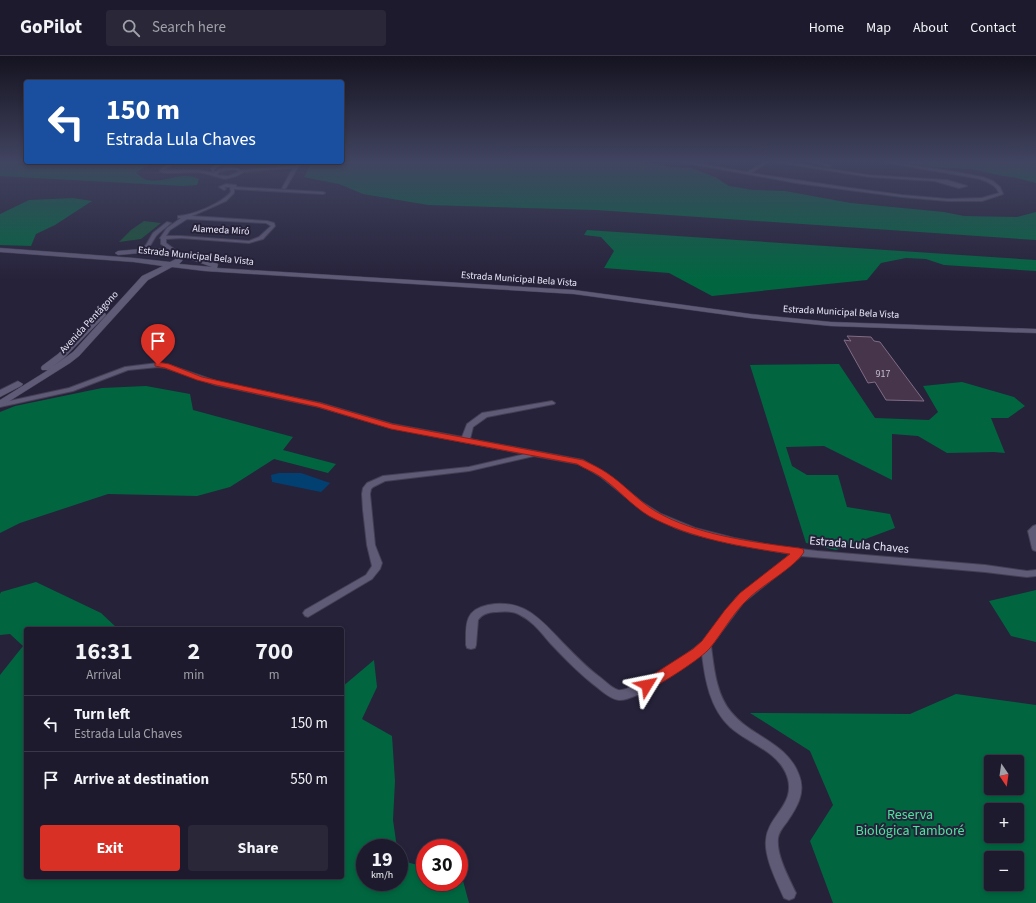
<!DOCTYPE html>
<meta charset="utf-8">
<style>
:root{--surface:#1c1a2c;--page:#292738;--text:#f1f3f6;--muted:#a0a1a9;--line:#3a3848;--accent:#d93025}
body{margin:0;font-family:"Source Sans 3",sans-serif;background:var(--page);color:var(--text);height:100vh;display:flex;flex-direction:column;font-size:15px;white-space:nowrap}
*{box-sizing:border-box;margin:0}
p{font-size:13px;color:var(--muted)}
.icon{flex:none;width:22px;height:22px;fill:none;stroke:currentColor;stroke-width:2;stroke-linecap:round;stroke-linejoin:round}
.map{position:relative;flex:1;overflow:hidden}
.sheet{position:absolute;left:24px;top:571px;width:320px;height:252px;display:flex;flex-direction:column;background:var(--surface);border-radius:4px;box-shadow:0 2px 6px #0003,0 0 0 1px var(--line)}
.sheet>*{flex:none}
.top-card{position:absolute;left:24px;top:24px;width:320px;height:84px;border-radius:4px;box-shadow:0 2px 6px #0003,0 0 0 1px var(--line);background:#1a4fa0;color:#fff;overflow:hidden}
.needle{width:26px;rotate:167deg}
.fabs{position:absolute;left:984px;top:699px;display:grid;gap:8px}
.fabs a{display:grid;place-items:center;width:40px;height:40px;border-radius:4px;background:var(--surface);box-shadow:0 2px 6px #0003,0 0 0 1px var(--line);font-size:20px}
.speed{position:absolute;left:356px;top:783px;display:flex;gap:8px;font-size:20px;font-weight:700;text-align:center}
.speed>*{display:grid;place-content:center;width:52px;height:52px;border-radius:50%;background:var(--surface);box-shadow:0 2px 6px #0003,0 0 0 1px var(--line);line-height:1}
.speed small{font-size:10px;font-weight:400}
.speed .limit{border:6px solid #d22;background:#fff;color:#111}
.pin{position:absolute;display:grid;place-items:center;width:34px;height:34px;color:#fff;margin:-41px -17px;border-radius:50% 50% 50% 0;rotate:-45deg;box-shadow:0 0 4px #0007}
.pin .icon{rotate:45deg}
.me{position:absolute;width:44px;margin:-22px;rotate:55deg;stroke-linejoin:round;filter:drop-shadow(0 0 3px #0008)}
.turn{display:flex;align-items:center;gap:14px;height:84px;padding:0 16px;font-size:18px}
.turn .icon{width:52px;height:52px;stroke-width:2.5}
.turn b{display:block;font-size:28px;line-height:34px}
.eta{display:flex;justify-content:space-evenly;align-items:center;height:68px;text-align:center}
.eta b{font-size:24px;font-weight:700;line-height:28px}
.cta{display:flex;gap:8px;margin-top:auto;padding:8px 16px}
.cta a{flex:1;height:46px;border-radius:4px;background:var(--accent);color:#fff;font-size:16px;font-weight:700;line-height:46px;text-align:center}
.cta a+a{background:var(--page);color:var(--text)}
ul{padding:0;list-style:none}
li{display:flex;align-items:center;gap:12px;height:56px;padding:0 16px;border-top:1px solid var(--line)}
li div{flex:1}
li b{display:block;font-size:15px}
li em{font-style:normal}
header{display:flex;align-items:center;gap:24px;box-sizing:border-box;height:56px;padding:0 20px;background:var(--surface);border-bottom:1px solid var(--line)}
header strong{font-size:19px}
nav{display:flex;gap:22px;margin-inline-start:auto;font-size:14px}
.search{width:280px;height:36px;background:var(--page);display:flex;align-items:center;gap:10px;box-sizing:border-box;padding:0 14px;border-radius:4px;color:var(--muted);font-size:15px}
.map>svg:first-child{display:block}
.green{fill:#195539}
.forest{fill:#016640;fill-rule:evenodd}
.water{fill:#024072}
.building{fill:#47354b;stroke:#816c85}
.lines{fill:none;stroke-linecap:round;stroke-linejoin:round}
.street-casing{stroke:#453f54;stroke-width:2}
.secondary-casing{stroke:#453f54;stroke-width:1}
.street{fill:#5f5b77;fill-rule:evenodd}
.secondary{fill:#5f5b77;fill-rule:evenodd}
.route{fill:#d93025;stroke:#8d1f18}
.labels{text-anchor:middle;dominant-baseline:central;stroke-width:4;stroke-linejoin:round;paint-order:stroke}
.far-street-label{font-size:10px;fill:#ebe8f9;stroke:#26223a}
.number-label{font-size:10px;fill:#c2bbce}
.street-label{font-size:12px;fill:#ebe8f9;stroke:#26223a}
.near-park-label{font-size:14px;fill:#4fe29e;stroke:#26223a}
</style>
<header>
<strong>GoPilot</strong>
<div class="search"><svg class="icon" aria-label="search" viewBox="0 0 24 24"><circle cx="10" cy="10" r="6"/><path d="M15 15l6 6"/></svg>Search here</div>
<nav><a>Home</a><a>Map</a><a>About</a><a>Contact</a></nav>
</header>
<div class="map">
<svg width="1036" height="847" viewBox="0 0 1036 847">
<rect width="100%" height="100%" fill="#26223a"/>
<path class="green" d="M144,165L161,167L141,183L119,186L131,174Z"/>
<path class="forest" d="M0,106H151L136,117C139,119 143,123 147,124C164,128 183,114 199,123L197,129L183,130L0,120Z
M312,106H643L671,111L691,112L715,121L729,130L753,134L785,135L851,147L944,156L964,160L1017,161L1036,156V184L596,154L428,149L363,138L339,128L304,121Z
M900,106H1036V127L1013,121L1003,120L971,113L930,111Z
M73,142L92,145L55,169L36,178L31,190L0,189V158L29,144Z
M587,174L1036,204V215L944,209L926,203L906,202L881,207L867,224L712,240L669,217L604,212L614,195L601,181L584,179Z
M839,308L875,362L929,364L938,356L923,330L962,326L1014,341L1025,350L1008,362H991L1005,397L994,396L947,397L918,380L892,378V424L824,390L786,391L792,410L807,419H838L847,451L890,458L895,472L836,494L806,487L750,309Z
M146,330L190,338L193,354L293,381L283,394L336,408L328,417L274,403L230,431L197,440L108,438L20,467L0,477V356L15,350L102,332Z
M36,526L101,557L118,573H26V821H342V631L374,604L377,631L362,663L392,680L395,725L393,764L397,792H365V826H399V804L425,811V826H459V821H462L469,847H0V619L23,590L10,578L0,579V538L1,536Z
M1036,534V586L1011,580L989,545Z
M956,638L1036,649V847H833L810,785L833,749L810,695L750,657L910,658ZM991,706H1017V732H991ZM991,754H1017V780H991ZM991,802H1017V828H991Z"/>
<path class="water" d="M279,417H301L330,427L321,436L272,426L271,419Z"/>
<path class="building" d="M847,280L871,281L874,285L880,286L924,345L886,344L875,326L868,327L858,309L844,284L851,285Z"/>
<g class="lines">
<defs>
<path id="street" d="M171,106H175L164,114H199L214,117C220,111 234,110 241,114L295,110L297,106H301L286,132L284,133L282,132L293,112L244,116L237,120L225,123L199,116L167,117L160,116V114ZM230,114H236L239,116L228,120L217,119L219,116Z
M220,106H225L214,113V116H212L211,112Z
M681,106H689L747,116L764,106H768L751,117L850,132L902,139L948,143L982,142L999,137C996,129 988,126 980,123L884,106H892L956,116L983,121L993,125L1000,131L1003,138L982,145H948L902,141L796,127Z
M775,106H784L869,119L947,124L967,130L959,132L934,125L869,121Z
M813,106H819L831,110L829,111Z
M226,128L236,129V131L323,136L325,137L323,138L234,133V137L226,145L192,160L267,165L274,167L275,170L263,183L249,187L181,182L166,183V187L178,196L175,198L161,188V183L160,182L167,172L181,162H178V160C193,159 221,148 231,136L230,132L231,131H224L226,133L224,134L219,131ZM187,163L266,167L271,170L259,181L249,185L181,180H166L170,174Z
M167,166L171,167C167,171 160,175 156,180C151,187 149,196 138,196V194L146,189L153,177Z
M158,307L169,309L219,326L320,347L392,368L462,381L467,368L482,357L552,345L555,347L554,348L487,361L473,371L470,383L583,404L606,417L642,446L661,458L695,472L734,482L775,490L817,495L985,509L1027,515L1036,514V520L1027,521L985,516L801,500L743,547L711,590C714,612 716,638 731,656C751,681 787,686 799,719C806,737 797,751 787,766C783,771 779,776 778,782C776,799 789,822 796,837L794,842L789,844L784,842C777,826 764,801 766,784C768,759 797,748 787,720C778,695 749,688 730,671C710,652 705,624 702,598C687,610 637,645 619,644C611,643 604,637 598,632C581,619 566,604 551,588C542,578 533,565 520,559C513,555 504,555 496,556C489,556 482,558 478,564L476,589L475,592L471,593L467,592L466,589C466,569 464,554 488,549C524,542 541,564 563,587C575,599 587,612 601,622C606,626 612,632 618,634C631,637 691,596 702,586L736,542L791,498L734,488L693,478L676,472L642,454L601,421L586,412L578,408L534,400L469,415L385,425L373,431L371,433L370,438L375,489L382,507L380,513L372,523L308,561L305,560L303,557L305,554L366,519L372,510L367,489L363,454L362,438L363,432L367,427L383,420L469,411L525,398L391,372L319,351L216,329L166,312L158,311L128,314L73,335L0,351V347L69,332L125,311Z
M1036,469V495L1033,494L1032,492L1028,475L1033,470Z"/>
<path id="secondary" d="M0,192L134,202L170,206L176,203L173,198L152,196L118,199L115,197L118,195L152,192L175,194L218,208L217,212L574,234L750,258L831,266L1036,273V277L831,270L750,262L574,238L205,215L172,211L148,224L79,300L70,307L0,351V344L45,316L73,296L142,220L163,210L134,206L0,196ZM184,201L212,211L179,208L182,205Z
M99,257H105L106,259L64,302L48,314H42L41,312L42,310L58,298Z
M18,325L23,328L21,330L0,341V334Z"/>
</defs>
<use href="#street" class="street-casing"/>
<use href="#secondary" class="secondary-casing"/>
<use href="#street" class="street"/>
<use href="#secondary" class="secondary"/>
</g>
<linearGradient id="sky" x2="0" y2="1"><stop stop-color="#151320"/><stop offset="0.47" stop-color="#414460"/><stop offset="1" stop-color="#414460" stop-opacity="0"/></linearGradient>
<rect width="1036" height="224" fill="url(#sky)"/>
<path class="route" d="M158,306L169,308L202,321L220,325L320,347L392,368L583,404C591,408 600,412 607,417C624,428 637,444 655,455C696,479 752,486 799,492L803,493L804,496C794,512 762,529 748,543C733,557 723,576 710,592C702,602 660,629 647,634L643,632L641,629L643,625L693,593L702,585L725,554L740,537L790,498C743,491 691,483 649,460C631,449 618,433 601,421C594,416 585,413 577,408L391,373L318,351L216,329L197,324L165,312L155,310V307Z"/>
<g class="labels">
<g class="far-street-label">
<text transform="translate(221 174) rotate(3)">Alameda Miró</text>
<text transform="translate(196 200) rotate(6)">Estrada Municipal Bela Vista</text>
<text transform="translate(519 223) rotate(4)">Estrada Municipal Bela Vista</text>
<text transform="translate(841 256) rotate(3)">Estrada Municipal Bela Vista</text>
<text transform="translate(89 266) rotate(-47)">Avenida Pentágono</text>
</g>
<g class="number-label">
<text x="883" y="318">917</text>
</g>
<g class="street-label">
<text transform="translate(859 489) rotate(5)">Estrada Lula Chaves</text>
</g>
<g class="near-park-label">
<text x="910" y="759">Reserva<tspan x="910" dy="16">Biológica Tamboré</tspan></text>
</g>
</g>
</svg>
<div class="fabs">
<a><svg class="needle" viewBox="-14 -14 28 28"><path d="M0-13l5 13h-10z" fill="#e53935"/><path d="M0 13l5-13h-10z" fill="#a0a1a9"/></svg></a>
<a>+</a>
<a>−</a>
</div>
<div class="speed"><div>19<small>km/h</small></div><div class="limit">30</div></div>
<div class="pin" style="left:158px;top:309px;background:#d93025"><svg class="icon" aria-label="arrive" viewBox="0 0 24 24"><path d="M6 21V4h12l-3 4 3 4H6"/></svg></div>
<svg class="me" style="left:647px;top:629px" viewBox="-20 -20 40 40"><path d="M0-17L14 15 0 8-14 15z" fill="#d93025" stroke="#fff" stroke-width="4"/></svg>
<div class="top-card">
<div class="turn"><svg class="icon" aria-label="left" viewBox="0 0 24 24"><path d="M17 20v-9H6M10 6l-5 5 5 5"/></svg><div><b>150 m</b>Estrada Lula Chaves</div></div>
</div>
<section class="sheet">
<div class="eta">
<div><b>16:31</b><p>Arrival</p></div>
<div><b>2</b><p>min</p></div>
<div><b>700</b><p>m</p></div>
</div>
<ul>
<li><svg class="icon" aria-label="left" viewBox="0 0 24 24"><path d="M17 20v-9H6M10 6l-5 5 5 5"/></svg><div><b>Turn left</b><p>Estrada Lula Chaves</p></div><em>150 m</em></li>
<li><svg class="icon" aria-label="arrive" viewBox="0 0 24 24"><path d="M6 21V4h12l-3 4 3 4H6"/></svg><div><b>Arrive at destination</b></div><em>550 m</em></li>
</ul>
<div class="cta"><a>Exit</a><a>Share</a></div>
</section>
</div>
